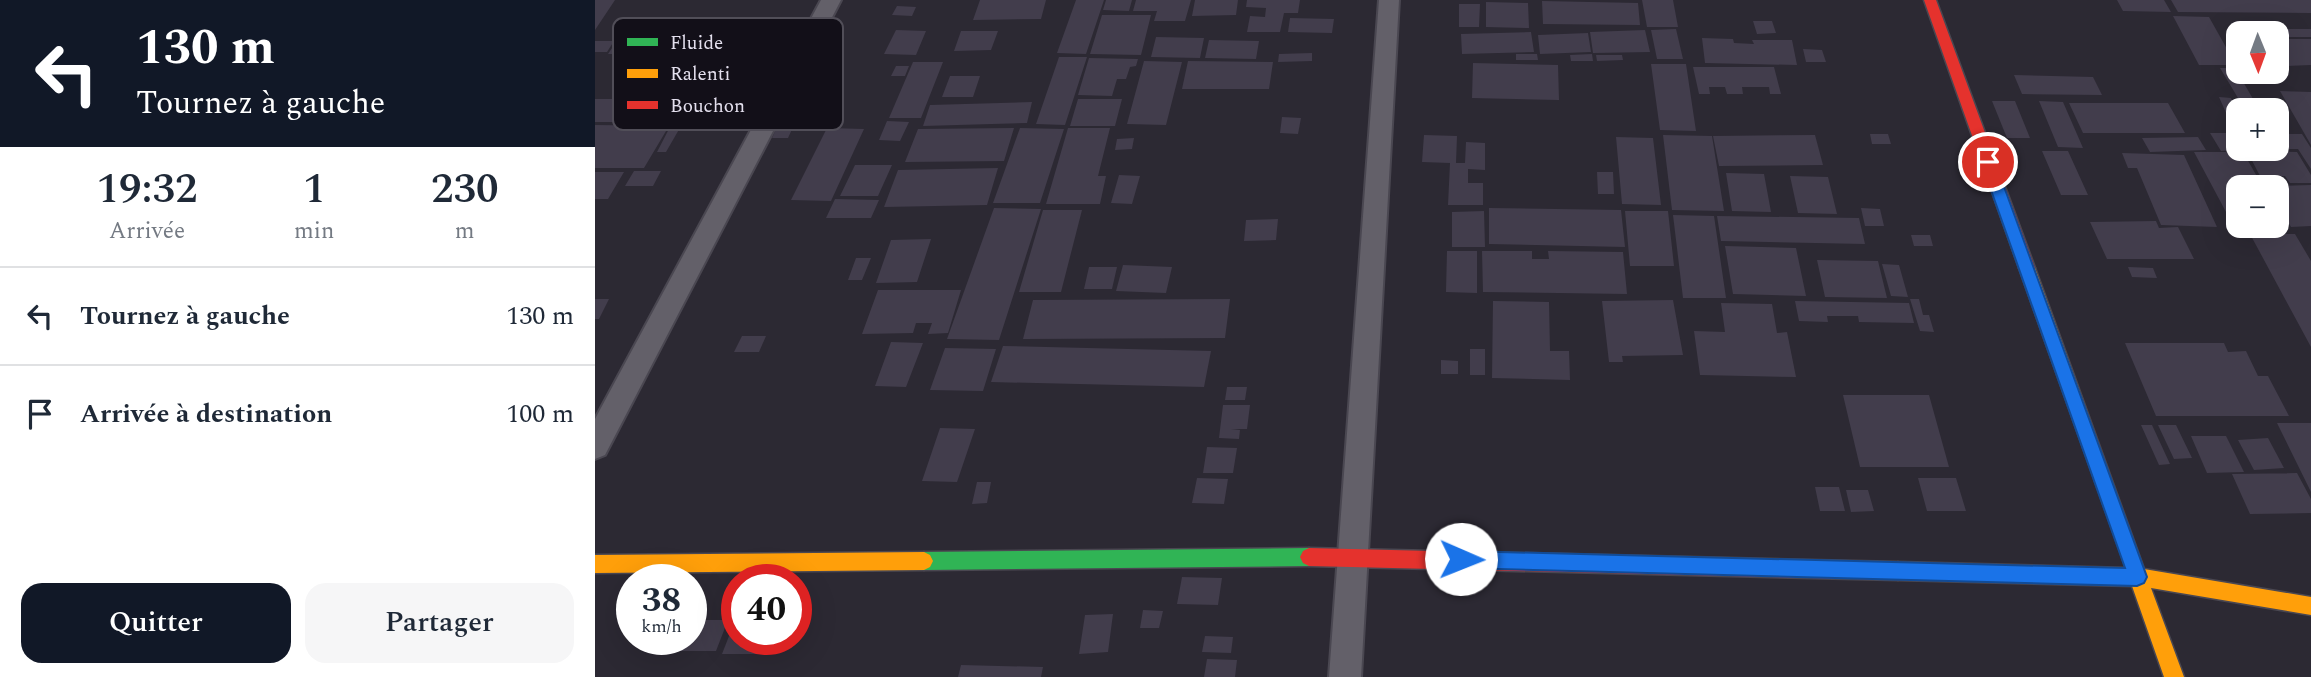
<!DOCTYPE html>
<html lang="fr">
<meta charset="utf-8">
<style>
:root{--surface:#fff;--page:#f6f6f7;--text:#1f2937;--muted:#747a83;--line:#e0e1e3;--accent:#111827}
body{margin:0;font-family:Spectral,serif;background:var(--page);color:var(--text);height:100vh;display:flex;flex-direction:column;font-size:26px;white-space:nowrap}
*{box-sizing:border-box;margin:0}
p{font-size:23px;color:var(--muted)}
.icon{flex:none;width:38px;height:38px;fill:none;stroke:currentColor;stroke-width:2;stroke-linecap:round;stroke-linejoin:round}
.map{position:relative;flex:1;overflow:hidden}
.details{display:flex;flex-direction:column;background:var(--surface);width:595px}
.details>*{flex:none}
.top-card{background:#111827;color:#fff;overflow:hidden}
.needle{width:46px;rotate:179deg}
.controls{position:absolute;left:1631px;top:21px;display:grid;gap:14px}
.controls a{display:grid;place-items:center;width:63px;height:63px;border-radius:14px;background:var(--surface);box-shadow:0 7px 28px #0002;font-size:35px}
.speed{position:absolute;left:21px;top:564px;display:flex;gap:14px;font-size:35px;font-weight:700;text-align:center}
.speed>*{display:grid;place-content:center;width:91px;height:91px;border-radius:50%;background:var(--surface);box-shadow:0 7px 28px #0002;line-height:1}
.speed small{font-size:18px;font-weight:400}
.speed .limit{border:10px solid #d22;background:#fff;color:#111}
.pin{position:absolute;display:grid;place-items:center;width:60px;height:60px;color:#fff;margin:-30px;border:4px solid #fff;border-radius:50%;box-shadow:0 2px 7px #0007}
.me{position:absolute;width:77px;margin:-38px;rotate:91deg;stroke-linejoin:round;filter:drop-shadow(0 0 5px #0008)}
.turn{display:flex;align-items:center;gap:24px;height:147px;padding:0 21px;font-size:32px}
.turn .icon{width:91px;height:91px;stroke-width:2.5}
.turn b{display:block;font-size:49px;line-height:60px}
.eta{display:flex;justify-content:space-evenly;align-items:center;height:119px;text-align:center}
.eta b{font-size:42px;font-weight:600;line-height:49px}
.cta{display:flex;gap:14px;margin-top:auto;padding:14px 21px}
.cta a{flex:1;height:80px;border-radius:21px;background:var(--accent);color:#fff;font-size:28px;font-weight:600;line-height:80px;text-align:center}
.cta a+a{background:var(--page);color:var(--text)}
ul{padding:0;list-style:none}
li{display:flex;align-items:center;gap:21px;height:98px;padding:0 21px;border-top:2px solid var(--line)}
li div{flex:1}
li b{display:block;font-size:26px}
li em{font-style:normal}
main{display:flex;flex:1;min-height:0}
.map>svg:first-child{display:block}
.building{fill:#423d4c}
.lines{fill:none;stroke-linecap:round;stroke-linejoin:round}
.street-casing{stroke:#4a4751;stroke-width:4}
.fast-casing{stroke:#4a4751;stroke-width:3}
.slow-casing{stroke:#4a4751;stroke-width:3}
.jam-casing{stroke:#4a4751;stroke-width:3}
.street{fill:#636069;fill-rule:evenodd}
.fast{fill:#30b455;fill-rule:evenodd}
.slow{fill:#ff9f0a;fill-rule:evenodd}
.jam{fill:#e5322d;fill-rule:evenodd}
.route{fill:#1a73e8;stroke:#114b97;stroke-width:2}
.key{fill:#120f18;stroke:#514e58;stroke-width:2}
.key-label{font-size:19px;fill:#e4e0ee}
</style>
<main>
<section class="details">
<div class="top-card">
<div class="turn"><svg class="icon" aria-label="left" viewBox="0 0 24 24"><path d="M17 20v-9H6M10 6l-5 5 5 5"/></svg><div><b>130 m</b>Tournez à gauche</div></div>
</div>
<div class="eta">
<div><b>19:32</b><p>Arrivée</p></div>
<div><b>1</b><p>min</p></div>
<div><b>230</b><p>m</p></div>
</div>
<ul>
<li><svg class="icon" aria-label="left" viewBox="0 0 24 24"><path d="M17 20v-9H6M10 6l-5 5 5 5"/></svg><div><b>Tournez à gauche</b></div><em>130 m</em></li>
<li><svg class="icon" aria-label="arrive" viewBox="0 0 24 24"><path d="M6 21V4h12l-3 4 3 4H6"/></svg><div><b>Arrivée à destination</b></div><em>100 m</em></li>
</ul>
<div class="cta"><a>Quitter</a><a>Partager</a></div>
</section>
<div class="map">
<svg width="1716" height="677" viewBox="0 0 1716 677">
<rect width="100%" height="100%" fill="#2c2933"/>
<path class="building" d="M0,0H20L0,30Z
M385,0H451L446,19L378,20Z
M481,0H509L491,54L462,53Z
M511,0H537L534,11L508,10Z
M541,0H596L590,21H559L562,11H538Z
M600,0H643L641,15L597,16Z
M652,0H705L703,13H689L685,32H652L655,16L670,17L671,8L651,7Z
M1047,0H1078L1083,27H1052Z
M1522,0H1569L1576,12L1528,11Z
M1576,0H1716V13L1583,12Z
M947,1L1043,3L1045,25L948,24Z
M891,2L933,3L934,28L891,27Z
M864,4H885L884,27H864Z
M302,6L321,7L317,16L297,15Z
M507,15H556L546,55L495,54Z
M1578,16L1614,17L1641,65H1604Z
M695,18L739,19L737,33L693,32Z
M1158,21H1177L1181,33L1162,34Z
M1081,29L1088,59H1062L1056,30Z
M1650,29H1716V37H1682V33H1653Z
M301,30L331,31L321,55L289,54Z
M1050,30L1055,52L998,53L995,32Z
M366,31H403L396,50L359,51Z
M936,32L939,52L867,54L866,34Z
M993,33L996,52L945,54L943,35Z
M561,37L609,38L605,58L556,57Z
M1107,38L1138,39L1139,43L1159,44L1157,40H1197L1202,65L1110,63Z
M1682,39H1716V65L1689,66L1682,55Z
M614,40L664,41L661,59L610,58Z
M0,41H19L12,52H0Z
M21,42L127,43L120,55H80L75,63L53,62L58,54H13Z
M1208,49L1227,50L1231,62H1211Z
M717,53V61L683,62L684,54Z
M921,54H942L943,60H921Z
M997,54L998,61H976L975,55Z
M1001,55H1027L1028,60L1002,61Z
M464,57H492L470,125L441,124Z
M494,58L543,59L541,66L535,67L531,79H522L517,96L483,95Z
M549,61L587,62L571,125L532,124Z
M593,61L678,62L674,89H587Z
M318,62H348L326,118H294Z
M878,63L963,65L964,100L877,98Z
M1056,64H1091L1101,131L1065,130Z
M301,66H314L310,76H296Z
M1098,67H1179L1186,94H1175L1174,87H1147L1148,94H1132L1130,87H1114L1115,94H1104Z
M1625,68H1640L1661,104L1646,103Z
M1419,75L1498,77L1507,95L1427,94Z
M355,76H385L378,97H347Z
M23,91H96L78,122H0V99H18Z
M1685,91L1716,92V145Z
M1624,97L1636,98L1643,115H1632Z
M483,99H527L520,126H475Z
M1397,101H1420L1435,138H1412Z
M1444,101L1468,102L1488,148L1463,147Z
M437,102L432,123L328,126L335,105Z
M1474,103H1573L1590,133H1488Z
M687,117L706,118L703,134L685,133Z
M292,121L314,122L305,141L284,140Z
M0,125L74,126L49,168H0Z
M76,125L86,126L71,152H62Z
M182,127H198L193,138H177Z
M232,128L269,129L236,201L196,200Z
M419,128L409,161L310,162L323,129Z
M425,128L469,129L445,203H398Z
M473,128H515L503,176H511L505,204H451Z
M1615,133H1643V150L1626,151Z
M1275,134H1293L1296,144H1277Z
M1682,134H1707L1716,148V169L1703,149H1682Z
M829,135L862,136L861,163H870L871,142L890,143V170L873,169V183H888V205H853L855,163L827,162Z
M1068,135L1117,136L1129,211L1077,210Z
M1220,135L1228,165L1124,166L1118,136Z
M1021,137L1058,138L1066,205L1027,204Z
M1603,137L1611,150L1555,152L1547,138Z
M539,138L537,149L520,150L522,139Z
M1447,151H1473L1493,195H1466Z
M1652,151L1702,152L1716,175V183H1695L1690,176H1665Z
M1599,152H1648L1668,187H1643V227H1639Z
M1527,153L1589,155L1622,227L1566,225L1542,168H1533Z
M260,165H297L283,196H245Z
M403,168L392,205L289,207L303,170Z
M39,171H66L58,186H30Z
M0,172H29L13,199H0Z
M1002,172H1018L1019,194H1003Z
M1131,173L1169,174L1176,212L1137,211Z
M524,175L545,176L537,204L516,203Z
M1195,176L1233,177L1242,214L1203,213Z
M1716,185V226L1696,227L1682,202V186Z
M240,199L284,200L276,218H231Z
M399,208L446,209L404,340L352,339Z
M894,208L1026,210L1030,247L894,244Z
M1266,208L1285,209L1289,226H1270Z
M448,210H487L466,292H424Z
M889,211L890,247H857V212Z
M1030,211H1073L1079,266H1035Z
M1078,215L1119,216L1131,298H1088Z
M1122,216L1264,218L1270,244L1126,241Z
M683,219L681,240L649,241L651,220Z
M1561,221L1564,228L1583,227L1599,259H1512L1495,222Z
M1655,234H1700L1716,261V347Z
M1316,235H1335L1338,246H1319Z
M336,239L322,282L281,283L296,240Z
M1130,246L1201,248L1211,296L1138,294Z
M852,251H882V293L851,292Z
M887,251H937V259H954L953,251L1028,252L1032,294L888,292Z
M261,258H276L267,280H253Z
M1222,260L1283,261L1292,298L1230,297Z
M1287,264L1304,265L1313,297L1296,296Z
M528,265L577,267L571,293L521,291Z
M494,267H522L517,289H489Z
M1533,267L1558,268L1562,278L1537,277Z
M283,290H366L353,333L333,334L337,323H321L318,333L267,334Z
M0,299H14L4,319H0Z
M635,299L630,338L428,339L438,300Z
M1315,299H1324L1328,315H1334L1339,332L1325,331Z
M1078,300L1088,355L1027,356L1028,362H1014L1007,301Z
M898,301L954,302L955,351H974L975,380L897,378Z
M1200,301L1314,303L1319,323L1264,322L1263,316H1232L1233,322L1204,321Z
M1126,303L1177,304L1182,333L1192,332L1201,377L1105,375L1099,331L1130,332Z
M147,336H171L164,352H139Z
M296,342L328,343L311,387L280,386Z
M1530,343H1629L1633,352L1651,351L1663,376H1673L1694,416H1561Z
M408,346L616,351L609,387L396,382Z
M350,348L401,349L388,391L335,390Z
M875,349H890V375H875Z
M846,360L863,361V374H846Z
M632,387H652L650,400H630Z
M1248,395H1334L1354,467H1265Z
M628,405H655L652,429H636L645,430L644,439L624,438Z
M1682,423H1716V492Z
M1546,425H1557L1575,464L1564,465Z
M1563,425H1581L1597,458L1579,459Z
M345,428L380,429L362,482L327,481Z
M1596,436H1631L1649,472L1612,473Z
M1673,438L1689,468L1659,470L1643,440Z
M612,447L642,448L638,473H608Z
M1702,473L1716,499V513L1655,514L1637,474Z
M602,478L633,479L629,504L597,503Z
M1323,478H1361L1371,511H1332Z
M382,482H396L392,503L377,504Z
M1220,487H1244L1250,511H1225Z
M1251,490H1273L1279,511L1256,512Z
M587,577L627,578L623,605L582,604Z
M548,610L568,611L564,628H545Z
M518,614L513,652L484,654L490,615Z
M96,620H133L121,651H80L85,639H96Z
M138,626H142V639H168L162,654H127Z
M610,636L638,637L636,653L607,652Z
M612,659L642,660L640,677H609Z
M366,665L448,667L446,677H363Z"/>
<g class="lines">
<defs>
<path id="street" d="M226,0H246L10,455L0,459V419Z
M784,0H804L766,677H734Z"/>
<path id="fast" d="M714,548L720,551L723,557L720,563L714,566L329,570L323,567L320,561L323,555L329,552Z"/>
<path id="slow" d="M1432,262L1437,264L1440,268L1549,569L1716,597V615L1556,588L1589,677H1569L1537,586L1303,580L1297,577L1294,571L1297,565L1303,562L1531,568L1424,268L1427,264Z
M329,552L335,555L338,561L335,567L329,570L0,573V555Z"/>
<path id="jam" d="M1329,0H1341L1440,268L1437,272H1427L1424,268Z
M714,548L1303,562L1309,565L1312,571L1309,577L1303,580L714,566L708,563L705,557L708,551Z"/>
</defs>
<use href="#street" class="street-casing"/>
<use href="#fast" class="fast-casing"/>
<use href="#slow" class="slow-casing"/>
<use href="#jam" class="jam-casing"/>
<use href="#street" class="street"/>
<use href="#fast" class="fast"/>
<use href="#slow" class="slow"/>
<use href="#jam" class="jam"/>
</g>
<path class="route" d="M1393,157L1400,162L1552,577L1549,583L1542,586L866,568L860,566L857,559L860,553L866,551L1530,568L1386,162Z"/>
<rect x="18" y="18" width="230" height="112" rx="10" class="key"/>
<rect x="32" y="38" width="31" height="8" fill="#30b455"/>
<rect x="32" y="69" width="31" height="9" fill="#ff9f0a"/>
<rect x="32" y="101" width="31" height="8" fill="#e5322d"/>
<g class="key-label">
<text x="75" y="49">Fluide</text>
<text x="75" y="80">Ralenti</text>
<text x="75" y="112">Bouchon</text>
</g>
</svg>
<div class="controls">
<a><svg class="needle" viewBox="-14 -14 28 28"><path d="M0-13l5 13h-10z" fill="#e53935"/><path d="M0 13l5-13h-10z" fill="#747a83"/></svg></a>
<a>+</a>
<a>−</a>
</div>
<div class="speed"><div>38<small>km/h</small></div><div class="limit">40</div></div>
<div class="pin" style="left:1393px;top:162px;background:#d93025"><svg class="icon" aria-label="arrive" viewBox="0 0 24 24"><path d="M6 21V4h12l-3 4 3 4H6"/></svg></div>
<svg class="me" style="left:866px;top:559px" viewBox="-20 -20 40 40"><circle r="19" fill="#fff"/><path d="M0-13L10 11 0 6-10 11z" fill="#1a73e8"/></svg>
</div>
</main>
